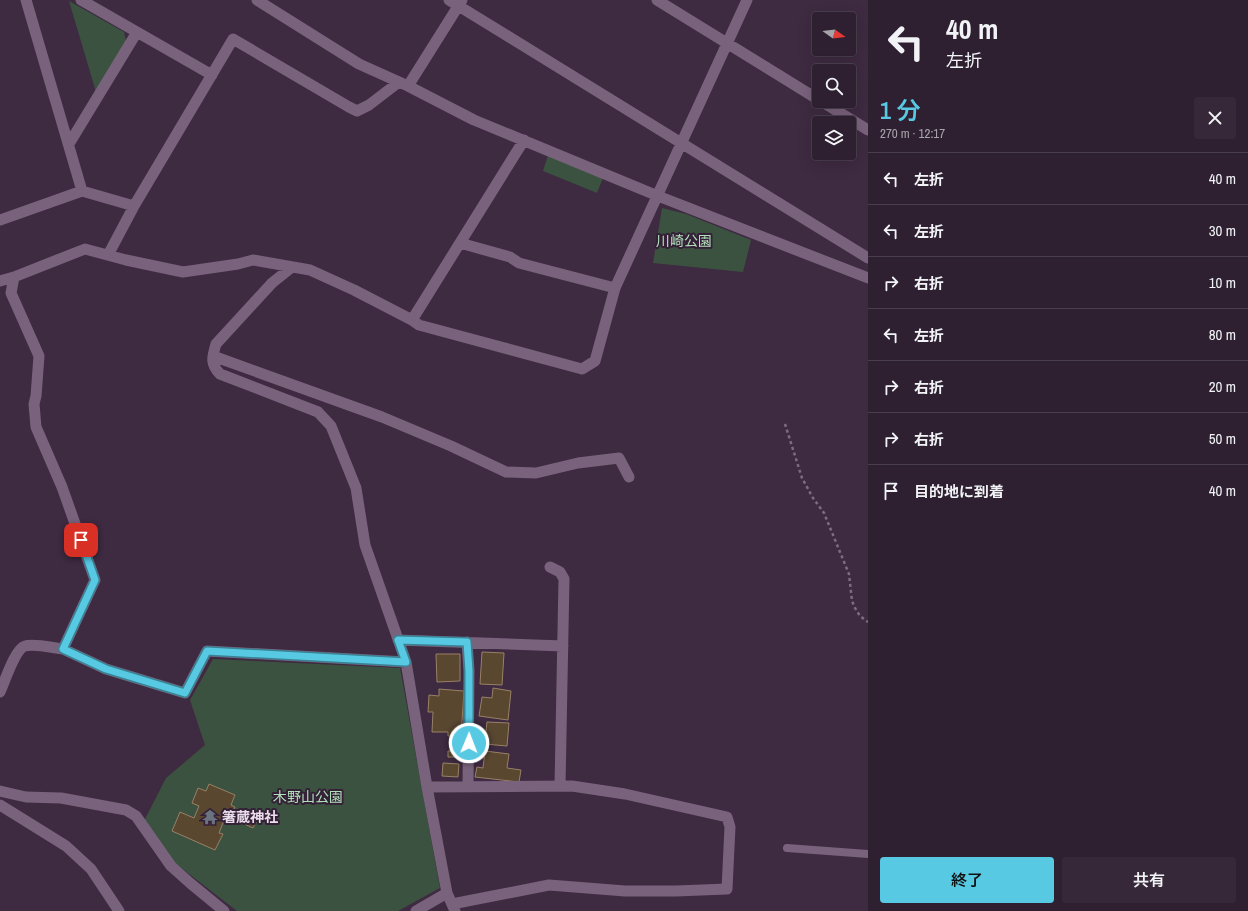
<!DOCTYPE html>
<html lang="ja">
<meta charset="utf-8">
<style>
:root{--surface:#2e2031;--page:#362839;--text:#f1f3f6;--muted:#a7a3ab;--line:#493e4d;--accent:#58c9e3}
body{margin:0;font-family:"Archivo Narrow","Noto Sans JP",sans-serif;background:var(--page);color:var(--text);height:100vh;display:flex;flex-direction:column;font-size:15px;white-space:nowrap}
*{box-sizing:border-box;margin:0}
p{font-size:13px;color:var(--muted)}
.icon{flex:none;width:22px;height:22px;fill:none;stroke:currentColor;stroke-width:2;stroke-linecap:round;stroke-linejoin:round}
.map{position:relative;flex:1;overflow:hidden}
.panel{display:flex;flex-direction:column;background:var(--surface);width:380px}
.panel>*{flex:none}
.banner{background:#2e2031;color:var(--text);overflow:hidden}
.needle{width:26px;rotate:104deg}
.fabs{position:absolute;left:812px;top:12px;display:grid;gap:8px}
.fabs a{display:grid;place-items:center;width:44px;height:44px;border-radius:4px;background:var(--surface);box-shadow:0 4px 16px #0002,0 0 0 1px var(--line);font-size:20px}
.pin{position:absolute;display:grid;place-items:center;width:34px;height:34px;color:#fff;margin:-17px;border-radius:8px;box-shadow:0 2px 6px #0006}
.me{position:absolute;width:44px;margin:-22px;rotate:1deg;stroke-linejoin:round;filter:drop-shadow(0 0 3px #0008)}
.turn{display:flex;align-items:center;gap:14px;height:84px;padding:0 12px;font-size:18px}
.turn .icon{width:52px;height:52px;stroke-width:2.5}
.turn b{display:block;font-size:28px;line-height:34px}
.round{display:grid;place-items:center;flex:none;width:42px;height:42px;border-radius:4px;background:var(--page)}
.overview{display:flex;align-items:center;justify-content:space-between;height:68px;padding:0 12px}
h1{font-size:24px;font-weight:600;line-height:30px;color:var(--accent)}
.primary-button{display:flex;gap:8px;margin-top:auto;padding:8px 12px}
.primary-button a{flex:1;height:46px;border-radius:4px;background:var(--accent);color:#111;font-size:16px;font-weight:600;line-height:46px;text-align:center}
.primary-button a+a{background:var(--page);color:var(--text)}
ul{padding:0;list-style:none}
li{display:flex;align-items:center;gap:12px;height:52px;padding:0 12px;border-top:1px solid var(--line)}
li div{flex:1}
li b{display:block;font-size:15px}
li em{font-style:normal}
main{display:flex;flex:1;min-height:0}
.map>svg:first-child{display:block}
.green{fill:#3b5240}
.building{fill:#594730;stroke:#998166}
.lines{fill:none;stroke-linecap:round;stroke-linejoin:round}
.path{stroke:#7e6d81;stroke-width:2.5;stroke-dasharray:3 3;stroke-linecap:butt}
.service{stroke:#79627c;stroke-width:8}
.minor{stroke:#79627c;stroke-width:11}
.route-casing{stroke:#398394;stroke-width:10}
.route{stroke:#58c9e3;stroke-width:7}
.labels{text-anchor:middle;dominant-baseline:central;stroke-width:4;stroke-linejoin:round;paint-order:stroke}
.park-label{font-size:14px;fill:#b0e0ba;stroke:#342037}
.poi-label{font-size:14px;font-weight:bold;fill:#eaddec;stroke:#342037;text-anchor:start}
</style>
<main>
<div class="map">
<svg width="868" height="911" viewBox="0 0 868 911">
<rect width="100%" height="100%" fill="#3e2a41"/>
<path class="green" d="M69,1L124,32L126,41L96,92Z
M548,155L603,178L597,193L543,171Z
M662,208L686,214L751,240L743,272L653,263Z
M213,659L400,668L440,888L398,911H237L175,863L144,821L166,778L205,745L190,700Z"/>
<path class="building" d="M482,652L504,653L502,685L480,684Z
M436,654H460V681L437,682Z
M493,688L511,691L508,720L479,716L482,697L492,698Z
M439,689L464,691L461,736H448V732H432L433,712H428L429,695L439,696Z
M487,722L509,723L507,746L473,743L474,730L486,731Z
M448,751H460V757H448Z
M485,751L509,754L507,768L521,770L519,782L475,777L477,767L483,768Z
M443,763L459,764L458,777L442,776Z
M209,784L235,795L231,805L235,807L231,817L226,815L219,833L223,834L215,850L172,831L180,812L194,818L199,806L192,803L198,788L206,791Z
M244,809L259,816L253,828L238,821Z"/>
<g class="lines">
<path class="path" d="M785,424L802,478L813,498L824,513L849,574L852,601L855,608L860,616L868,622"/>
<path class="service" d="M787,848L868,854"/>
<path class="minor" d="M26,0L82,191
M81,0L212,75
M257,0L359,64L408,86L474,120L658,196L868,278
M449,0L868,258
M657,0L819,100
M408,86L462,0
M821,101L868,130
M69,144L137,32
M0,220L82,191L134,206L233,39L349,107L357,111L369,105L399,82
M460,243L510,257L519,263L615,288
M108,255L134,206
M292,267L272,283L216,344C212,357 210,364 220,374L318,412L331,426L356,488L365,545L406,662L427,787L447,893L455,911
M0,281L14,277L85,249L126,260L183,272L238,264L253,260L310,270L354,290L412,320L524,140
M412,320L419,325L582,369L595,361L615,288L747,0
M213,356L382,417L451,446L506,472L536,473L578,463L619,458L629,477
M550,567L560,572L564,579L560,786
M398,640L563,646
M467,642L469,671L468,786
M63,649L106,669L185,693L207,651L406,662
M0,692C5,681 15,649 25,646C34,643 53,648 63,649L95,580L62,487L36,427L34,404L36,396L39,356L11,293L14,277
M427,787L572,786L625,794L727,817L730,827L727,889L676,891H625L549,885L452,904
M0,791L26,797L61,798L126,810L136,816L171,866L190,883L224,911
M0,805L66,846L91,869L119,911
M416,911L447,893"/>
</g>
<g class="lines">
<defs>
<path id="route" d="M81,540L95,580L63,649L106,669L185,693L207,651L406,662L398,640L467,642L469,671V743"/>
</defs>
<use href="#route" class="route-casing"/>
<use href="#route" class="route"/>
</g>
<defs>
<symbol id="temple-bare" viewBox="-9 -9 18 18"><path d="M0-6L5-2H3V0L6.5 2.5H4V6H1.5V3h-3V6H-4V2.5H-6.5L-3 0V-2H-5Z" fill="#6b7280" stroke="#342037" stroke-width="2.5" paint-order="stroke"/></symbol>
</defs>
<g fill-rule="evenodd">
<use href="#temple-bare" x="199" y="806" width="22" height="22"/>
</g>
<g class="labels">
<g class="park-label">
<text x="684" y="241">川崎公園</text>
<text x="308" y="797">木野山公園</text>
</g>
<g class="poi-label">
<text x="222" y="817">箸蔵神社</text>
</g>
</g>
</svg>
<div class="fabs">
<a><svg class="needle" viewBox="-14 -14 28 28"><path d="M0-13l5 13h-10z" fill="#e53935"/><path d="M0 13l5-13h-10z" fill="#a7a3ab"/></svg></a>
<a><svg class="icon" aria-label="search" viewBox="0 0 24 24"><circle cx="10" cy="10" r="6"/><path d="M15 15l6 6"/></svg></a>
<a><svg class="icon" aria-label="layers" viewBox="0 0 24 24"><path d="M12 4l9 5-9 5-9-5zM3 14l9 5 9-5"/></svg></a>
</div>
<div class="pin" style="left:81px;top:540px;background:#d93025"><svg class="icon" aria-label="arrive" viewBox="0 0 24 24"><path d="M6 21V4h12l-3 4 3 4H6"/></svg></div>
<svg class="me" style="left:469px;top:743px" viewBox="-20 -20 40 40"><circle r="17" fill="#58c9e3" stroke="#fff" stroke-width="3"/><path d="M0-11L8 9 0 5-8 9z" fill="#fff"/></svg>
</div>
<section class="panel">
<div class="banner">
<div class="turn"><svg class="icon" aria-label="left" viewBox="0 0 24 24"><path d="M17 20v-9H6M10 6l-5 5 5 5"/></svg><div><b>40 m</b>左折</div></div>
</div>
<div class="overview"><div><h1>1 分</h1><p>270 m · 12:17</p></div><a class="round"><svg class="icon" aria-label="close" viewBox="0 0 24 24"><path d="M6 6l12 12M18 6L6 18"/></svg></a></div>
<ul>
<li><svg class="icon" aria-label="left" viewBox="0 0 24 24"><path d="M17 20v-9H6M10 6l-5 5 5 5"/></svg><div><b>左折</b></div><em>40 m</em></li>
<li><svg class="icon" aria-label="left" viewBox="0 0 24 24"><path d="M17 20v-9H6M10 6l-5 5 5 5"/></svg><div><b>左折</b></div><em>30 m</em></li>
<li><svg class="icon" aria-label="right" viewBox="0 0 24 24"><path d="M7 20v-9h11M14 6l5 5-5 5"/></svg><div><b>右折</b></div><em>10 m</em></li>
<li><svg class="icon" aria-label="left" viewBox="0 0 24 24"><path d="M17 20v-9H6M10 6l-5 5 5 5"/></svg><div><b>左折</b></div><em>80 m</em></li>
<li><svg class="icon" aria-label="right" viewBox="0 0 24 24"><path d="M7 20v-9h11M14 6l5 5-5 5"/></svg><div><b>右折</b></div><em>20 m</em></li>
<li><svg class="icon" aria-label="right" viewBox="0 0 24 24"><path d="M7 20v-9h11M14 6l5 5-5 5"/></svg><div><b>右折</b></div><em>50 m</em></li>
<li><svg class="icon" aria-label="arrive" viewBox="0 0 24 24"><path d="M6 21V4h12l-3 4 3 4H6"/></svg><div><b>目的地に到着</b></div><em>40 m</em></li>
</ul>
<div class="primary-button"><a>終了</a><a>共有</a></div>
</section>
</main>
